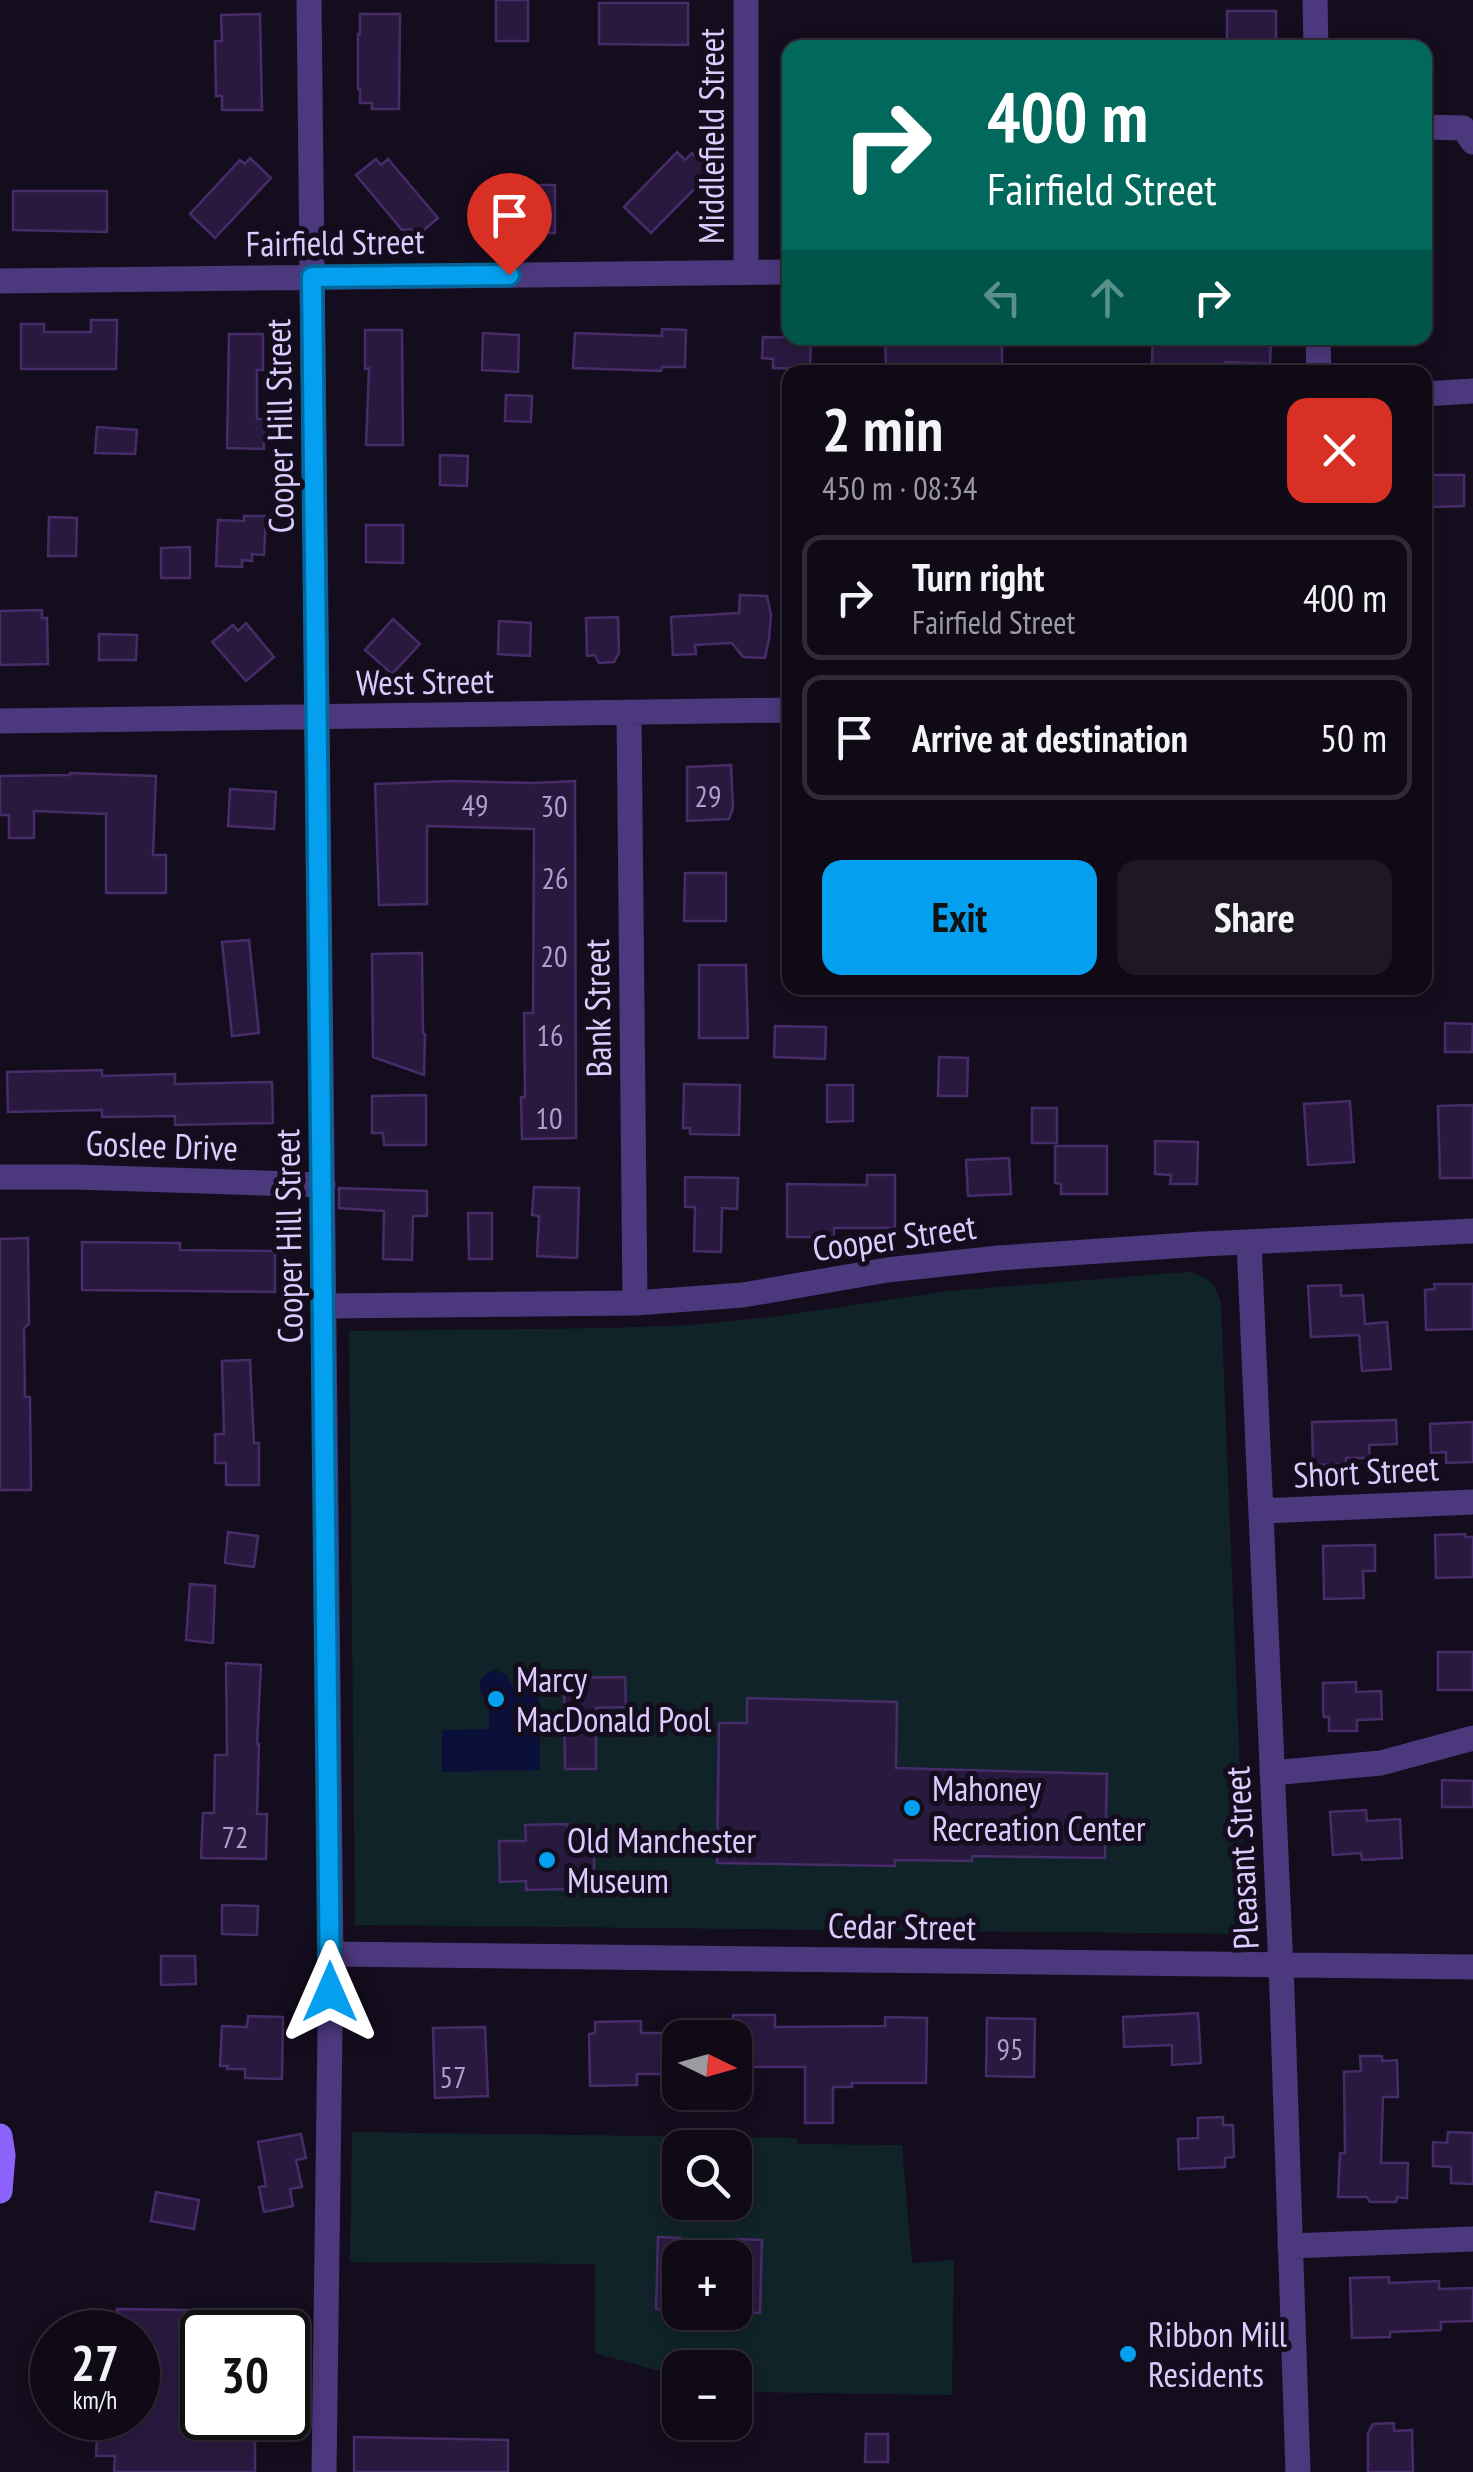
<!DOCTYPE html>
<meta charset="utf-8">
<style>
:root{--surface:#0f0a16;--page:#1d1823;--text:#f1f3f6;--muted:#9b9aa1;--line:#2f2b35;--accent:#059fef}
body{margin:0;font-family:"PT Sans Narrow",sans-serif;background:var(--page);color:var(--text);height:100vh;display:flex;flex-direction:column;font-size:38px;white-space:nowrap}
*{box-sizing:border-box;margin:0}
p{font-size:32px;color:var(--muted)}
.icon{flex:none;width:55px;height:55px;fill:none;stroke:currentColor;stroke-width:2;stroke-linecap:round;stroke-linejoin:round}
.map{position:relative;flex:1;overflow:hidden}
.side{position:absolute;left:782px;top:365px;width:650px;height:630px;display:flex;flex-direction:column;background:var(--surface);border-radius:20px;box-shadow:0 5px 15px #0003,0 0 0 2px var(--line)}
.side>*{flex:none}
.guide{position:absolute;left:782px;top:40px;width:650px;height:305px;border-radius:20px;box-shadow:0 5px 15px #0003,0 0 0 2px var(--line);background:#00695c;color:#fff;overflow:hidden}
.needle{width:65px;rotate:95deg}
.buttons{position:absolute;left:662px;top:2020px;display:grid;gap:20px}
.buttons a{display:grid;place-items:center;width:90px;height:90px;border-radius:20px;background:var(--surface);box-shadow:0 5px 15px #0003,0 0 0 2px var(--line);font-size:50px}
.speed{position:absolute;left:30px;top:2310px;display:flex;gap:20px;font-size:50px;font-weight:700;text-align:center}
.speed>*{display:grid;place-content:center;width:130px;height:130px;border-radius:50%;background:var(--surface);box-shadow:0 5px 15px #0003,0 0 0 2px var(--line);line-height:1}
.speed small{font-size:25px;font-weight:400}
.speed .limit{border:5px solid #111;border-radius:15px;background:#fff;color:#111}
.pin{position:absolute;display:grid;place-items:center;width:85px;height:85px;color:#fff;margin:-102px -42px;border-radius:50% 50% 50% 0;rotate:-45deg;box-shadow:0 0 10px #0007}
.pin .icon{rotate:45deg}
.me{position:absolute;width:110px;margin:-55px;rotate:0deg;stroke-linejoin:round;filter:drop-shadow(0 0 8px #0008)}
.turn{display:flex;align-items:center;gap:35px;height:210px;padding:0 40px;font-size:45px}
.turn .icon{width:130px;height:130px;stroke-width:2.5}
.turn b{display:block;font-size:70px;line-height:85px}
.lanes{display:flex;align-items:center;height:95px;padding:0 40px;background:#0003;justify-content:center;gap:50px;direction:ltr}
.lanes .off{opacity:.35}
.round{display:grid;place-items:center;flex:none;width:105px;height:105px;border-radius:20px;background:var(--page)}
.head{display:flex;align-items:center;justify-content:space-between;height:170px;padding:0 40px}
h1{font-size:60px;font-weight:800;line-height:75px}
.button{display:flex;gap:20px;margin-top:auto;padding:20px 40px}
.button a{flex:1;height:115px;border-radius:20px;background:var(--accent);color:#111;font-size:40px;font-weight:800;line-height:115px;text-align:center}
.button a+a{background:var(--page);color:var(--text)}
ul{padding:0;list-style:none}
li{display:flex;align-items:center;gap:30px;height:125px;margin:0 20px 15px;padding:0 20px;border:5px solid var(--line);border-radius:20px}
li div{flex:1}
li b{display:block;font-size:38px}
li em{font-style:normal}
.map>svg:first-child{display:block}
.green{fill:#102328;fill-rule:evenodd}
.water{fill:#0a103a}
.building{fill:#2a193f;stroke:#472c6a;stroke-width:2.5}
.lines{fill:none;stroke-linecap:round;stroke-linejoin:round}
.street{stroke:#4c387c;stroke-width:25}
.secondary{stroke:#8d64fb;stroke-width:25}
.route-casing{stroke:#03679b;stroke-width:25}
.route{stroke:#059fef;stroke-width:18}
.poi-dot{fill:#059fef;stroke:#140d1e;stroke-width:4}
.labels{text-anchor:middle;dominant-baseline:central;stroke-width:10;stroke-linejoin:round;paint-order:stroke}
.number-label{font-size:30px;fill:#b09ece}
.street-label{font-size:35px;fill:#ddcbfe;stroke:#140d1e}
.poi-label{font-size:35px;fill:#ddcbfe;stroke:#140d1e;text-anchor:start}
</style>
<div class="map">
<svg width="1473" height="2472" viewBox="0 0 1473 2472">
<rect width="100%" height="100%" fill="#140d1e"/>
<path class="green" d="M1187,1272C1207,1275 1216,1283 1221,1303L1246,1919L1244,1928L1237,1934L355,1925L349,1331L607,1328L692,1325L778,1316L949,1291Z
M352,2132L797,2138L798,2144L902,2145L912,2263L954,2260L952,2395L736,2392L735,2368H680V2377L595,2353V2264L350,2262ZM680,2148H735V2202H680ZM680,2258H735V2312H680Z"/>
<path class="water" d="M496,1670L507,1675L512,1686H539L540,1770L442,1772V1730L489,1729V1703C474,1691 478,1674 496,1670Z"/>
<path class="building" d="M496,0H528V41H496Z
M599,3H688V45L599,44Z
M1227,11H1276V48H1227Z
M260,14L262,110H222V96H216L215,41H222L221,15Z
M360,14H400L399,109H372V103H360V89H358V34H360Z
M677,152L685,160L692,153L711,172L651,233L624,207Z
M250,158L271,178L215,238L190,214L240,160L245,164Z
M376,159L381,165L388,159L438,218L417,236L411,229L402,230L356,175Z
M509,185H555V233H509Z
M13,191H107V232L13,230Z
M91,320H117L116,369H21V324H44V332H91Z
M662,329L686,330L685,367H662L661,371L573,368L575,333L662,336Z
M365,330H402L403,445H366L369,368L365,369Z
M483,333L519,335L518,372L482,370Z
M229,334H263V370H257V419H265L264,449L227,448Z
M763,337L811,338L810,369L773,368V359L762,358Z
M885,338H1002V364L886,366Z
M1153,338H1271L1270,364L1225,362L1224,367L1152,364Z
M506,395L532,396L531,422L505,421Z
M97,427L137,430L135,454L95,453Z
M440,455L468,456L467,486L440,485Z
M1430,475H1464V506L1430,507Z
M244,516H266L264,555L252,554V561L242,560V567L216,566L218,520L244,521Z
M49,517L77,518L76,556H48Z
M366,525H403V563L366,562Z
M190,547V578H161V548Z
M740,595L767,596L771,615L769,639L765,658L743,657L732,643L695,645L696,654L673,655L671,617L739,613Z
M42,610V618H47L48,664L0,665V611Z
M618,617L619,653L614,662L599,663L595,655L587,656L586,618Z
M393,619L420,644L392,674L365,650Z
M499,621L531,623L530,656L498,654Z
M246,623L274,657L246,681L212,642L233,625L238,631Z
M99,634L137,635L136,660H99Z
M731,765L733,808L729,819L687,821V767Z
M70,773L156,776L153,855H166V893H106V814L34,811V838H9V815H0V776L70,775Z
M453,781L533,783L575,781L576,1138L522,1139L521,1097H525L524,1013H533L534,829L427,826V904L379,905L375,784Z
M230,789L276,792L274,829L228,826Z
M685,873H726V921H684Z
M249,940L259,1033L232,1036L222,942Z
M422,953L423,1033L425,1034L424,1075L373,1057L372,954Z
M699,965H746L748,1038H699Z
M1445,1023L1473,1024L1472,1052H1445Z
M775,1026L826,1027L825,1059L774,1057Z
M939,1057L968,1058L967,1096H938Z
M102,1070V1076L175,1074V1084L272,1082L273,1123L175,1125V1116L102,1117V1110L8,1112L7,1072Z
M684,1084L740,1085L739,1135L690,1134V1128H683Z
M827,1085H853V1121L827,1122Z
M426,1095V1145H384L383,1133H372V1096Z
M1350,1101L1354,1162L1308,1165L1304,1104Z
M1473,1105V1178H1440L1438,1106Z
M1032,1108H1057V1143H1032Z
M1155,1141L1198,1142L1197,1184H1170L1171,1175L1155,1174Z
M1055,1146H1107V1194H1061V1184L1055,1183Z
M1009,1158L1011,1194L968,1196L966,1160Z
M867,1175H895V1228H834V1237H787V1184L867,1185Z
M685,1177L738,1178L737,1209L722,1208L721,1252L694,1251L695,1207H685Z
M534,1187L579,1188L577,1258L537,1256L539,1216L532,1215Z
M339,1188L427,1191V1216H413L412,1260L383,1259L384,1211L339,1208Z
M468,1213H492V1259H469Z
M28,1238L29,1324L24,1328L25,1397H30L31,1490H0V1239Z
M82,1242L180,1243V1250L275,1251V1292L82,1290Z
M1434,1284H1473V1329L1426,1330L1425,1290L1435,1289Z
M1341,1285V1296L1363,1295L1365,1324L1387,1322L1391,1369L1362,1371L1359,1335L1311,1337L1308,1286Z
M250,1360L254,1443H259V1485H226V1463H215V1434H224L222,1361Z
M1396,1420L1397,1444L1369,1445L1370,1458H1346V1464L1313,1465L1312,1422Z
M1473,1422V1462L1446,1463V1452L1431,1453L1430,1424Z
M228,1532L258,1536L254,1567L225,1563Z
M1465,1534V1537H1473V1577L1436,1578L1435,1535Z
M1375,1545V1571H1363L1364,1598L1324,1599L1323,1546Z
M190,1584L215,1586L213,1643L186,1640Z
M1438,1652H1473V1690H1438Z
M226,1663L261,1665L257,1744H259L257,1814H267L266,1859L201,1858L203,1813H214L215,1755H227Z
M625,1677L626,1707L596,1708V1769H565L564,1678Z
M1356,1682V1692L1381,1691L1382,1719L1357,1720V1731H1329V1717H1324L1323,1712V1683Z
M747,1698L897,1702L896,1768L1107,1774L1105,1858L972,1856V1861L895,1860V1866L717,1863L719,1723H747Z
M1442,1780L1473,1781V1807H1442Z
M1366,1810L1367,1821L1400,1819L1402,1858L1362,1860L1361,1853L1333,1855L1330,1812Z
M567,1824V1839L594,1838V1880H567L568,1889L526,1890V1881L500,1882L499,1841H526L525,1825Z
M222,1905L258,1906L257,1935L222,1934Z
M161,1956H195L196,1984L161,1985Z
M1198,2013L1201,2063L1172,2065V2045L1124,2047L1123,2017Z
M733,2015H775V2027L885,2026V2017L927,2018L926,2083H852V2087H833V2123H805V2067H735Z
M248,2016L283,2017L282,2079L245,2078V2069H227L228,2066H220L222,2026L247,2027Z
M987,2018L1035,2019L1034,2077L986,2076Z
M641,2021V2033H672V2074H637V2085L590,2086L589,2034L595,2033V2022Z
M485,2027L488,2096L435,2098L433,2028Z
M1360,2056H1382V2061L1397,2060L1398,2097H1383L1381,2163H1408L1407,2198L1397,2197L1396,2202H1370L1367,2197H1338L1340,2153H1345L1344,2072L1361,2071Z
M1223,2117V2125H1233L1234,2157L1225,2158V2167L1179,2169L1178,2139L1198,2138V2118Z
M1448,2132L1473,2133V2184L1451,2183V2167L1433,2166V2142L1447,2143Z
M301,2134L306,2158L296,2160L302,2187L290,2189L293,2206L264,2212L259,2187L266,2186L258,2142Z
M156,2192L199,2200L194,2229L151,2221Z
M658,2237L680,2238V2310L656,2309Z
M735,2239L762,2240L760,2313L735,2312Z
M1389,2277V2283L1439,2281V2289L1473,2288V2321L1441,2322V2330L1390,2332V2337L1352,2338L1350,2278Z
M117,2309L257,2311V2332H202V2418H255V2472H114L115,2456H96L97,2428L115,2429V2418H138V2332H116Z
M1394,2423V2431L1412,2430L1413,2472H1368V2433L1373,2424Z
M866,2434H888V2462H865Z
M354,2437L508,2440V2472H354Z"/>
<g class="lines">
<path class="street" d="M309,0L331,1954L324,2472
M746,0V272
M1315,0L1316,48
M1425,127L1463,128L1473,142
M0,281L790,272
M1318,338L1319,372
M1425,394L1473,391
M629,713L635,1303
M0,721L790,710
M0,1177H74L323,1185
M1249,1242L1282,1992L1298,2472
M325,1306L635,1303L743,1295L887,1270L999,1258L1202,1244L1473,1231
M1261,1511L1473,1502
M1272,1773L1381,1763L1473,1738
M331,1954L1473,1967
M1290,2246L1473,2239"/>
<path class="secondary" d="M0,2136L3,2155L0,2191"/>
</g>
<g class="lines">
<defs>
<path id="route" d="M330,1992L312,277L509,275"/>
</defs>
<use href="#route" class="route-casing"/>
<use href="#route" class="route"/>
</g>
<g class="poi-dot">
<circle cx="496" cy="1699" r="10"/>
<circle cx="912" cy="1808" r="10"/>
<circle cx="547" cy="1860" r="10"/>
<circle cx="1128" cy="2354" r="10"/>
</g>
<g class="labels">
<g class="number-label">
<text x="708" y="795">29</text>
<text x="475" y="804">49</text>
<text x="554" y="805">30</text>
<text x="555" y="877">26</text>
<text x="554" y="955">20</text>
<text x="550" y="1034">16</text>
<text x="549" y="1117">10</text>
<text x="235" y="1836">72</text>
<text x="1010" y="2048">95</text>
<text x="453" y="2076">57</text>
</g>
<g class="street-label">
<text transform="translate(711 136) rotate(-90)">Middlefield Street</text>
<text transform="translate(335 242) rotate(-1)">Fairfield Street</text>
<text transform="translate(279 426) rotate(-91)">Cooper Hill Street</text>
<text transform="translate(425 681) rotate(-1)">West Street</text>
<text transform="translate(597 1008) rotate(-91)">Bank Street</text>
<text transform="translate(162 1145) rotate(2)">Goslee Drive</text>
<text transform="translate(288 1236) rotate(-91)">Cooper Hill Street</text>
<text transform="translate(894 1237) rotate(-8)">Cooper Street</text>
<text transform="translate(1366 1471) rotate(-3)">Short Street</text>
<text transform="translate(1241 1858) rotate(-93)">Pleasant Street</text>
<text transform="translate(902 1926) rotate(1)">Cedar Street</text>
</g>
<g class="poi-label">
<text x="516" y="1679">Marcy<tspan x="516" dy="40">MacDonald Pool</tspan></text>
<text x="932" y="1788">Mahoney<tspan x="932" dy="40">Recreation Center</tspan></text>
<text x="567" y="1840">Old Manchester<tspan x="567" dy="40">Museum</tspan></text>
<text x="1148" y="2334">Ribbon Mill<tspan x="1148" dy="40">Residents</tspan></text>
</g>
</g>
</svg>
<div class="buttons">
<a><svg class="needle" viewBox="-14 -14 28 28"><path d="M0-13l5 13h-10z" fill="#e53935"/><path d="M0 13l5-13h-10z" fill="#9b9aa1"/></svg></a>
<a><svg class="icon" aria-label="search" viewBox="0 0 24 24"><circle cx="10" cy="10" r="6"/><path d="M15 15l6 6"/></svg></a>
<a>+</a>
<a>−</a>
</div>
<div class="speed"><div>27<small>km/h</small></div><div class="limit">30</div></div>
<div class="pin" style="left:509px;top:275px;background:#d93025"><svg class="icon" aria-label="arrive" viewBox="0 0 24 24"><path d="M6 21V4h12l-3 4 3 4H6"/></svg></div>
<svg class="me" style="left:330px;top:1992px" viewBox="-20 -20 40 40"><path d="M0-17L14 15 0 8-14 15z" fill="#059fef" stroke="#fff" stroke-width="4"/></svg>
<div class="guide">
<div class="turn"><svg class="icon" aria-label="right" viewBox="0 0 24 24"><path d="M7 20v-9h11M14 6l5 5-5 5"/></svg><div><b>400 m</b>Fairfield Street</div></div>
<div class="lanes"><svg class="icon off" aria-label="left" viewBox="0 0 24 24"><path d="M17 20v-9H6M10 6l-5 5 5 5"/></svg><svg class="icon off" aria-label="ahead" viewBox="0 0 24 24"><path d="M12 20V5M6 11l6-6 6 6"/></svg><svg class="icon" aria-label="right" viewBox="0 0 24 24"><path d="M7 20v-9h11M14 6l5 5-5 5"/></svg></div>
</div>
<section class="side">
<div class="head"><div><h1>2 min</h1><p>450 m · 08:34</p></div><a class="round" style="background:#d93025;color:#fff"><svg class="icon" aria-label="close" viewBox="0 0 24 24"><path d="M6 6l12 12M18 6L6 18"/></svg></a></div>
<ul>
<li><svg class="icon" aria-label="right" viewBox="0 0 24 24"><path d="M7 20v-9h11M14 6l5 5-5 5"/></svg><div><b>Turn right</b><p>Fairfield Street</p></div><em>400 m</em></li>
<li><svg class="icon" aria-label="arrive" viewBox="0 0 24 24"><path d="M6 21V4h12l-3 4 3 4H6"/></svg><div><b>Arrive at destination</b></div><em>50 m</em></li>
</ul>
<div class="button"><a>Exit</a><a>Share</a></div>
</section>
</div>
